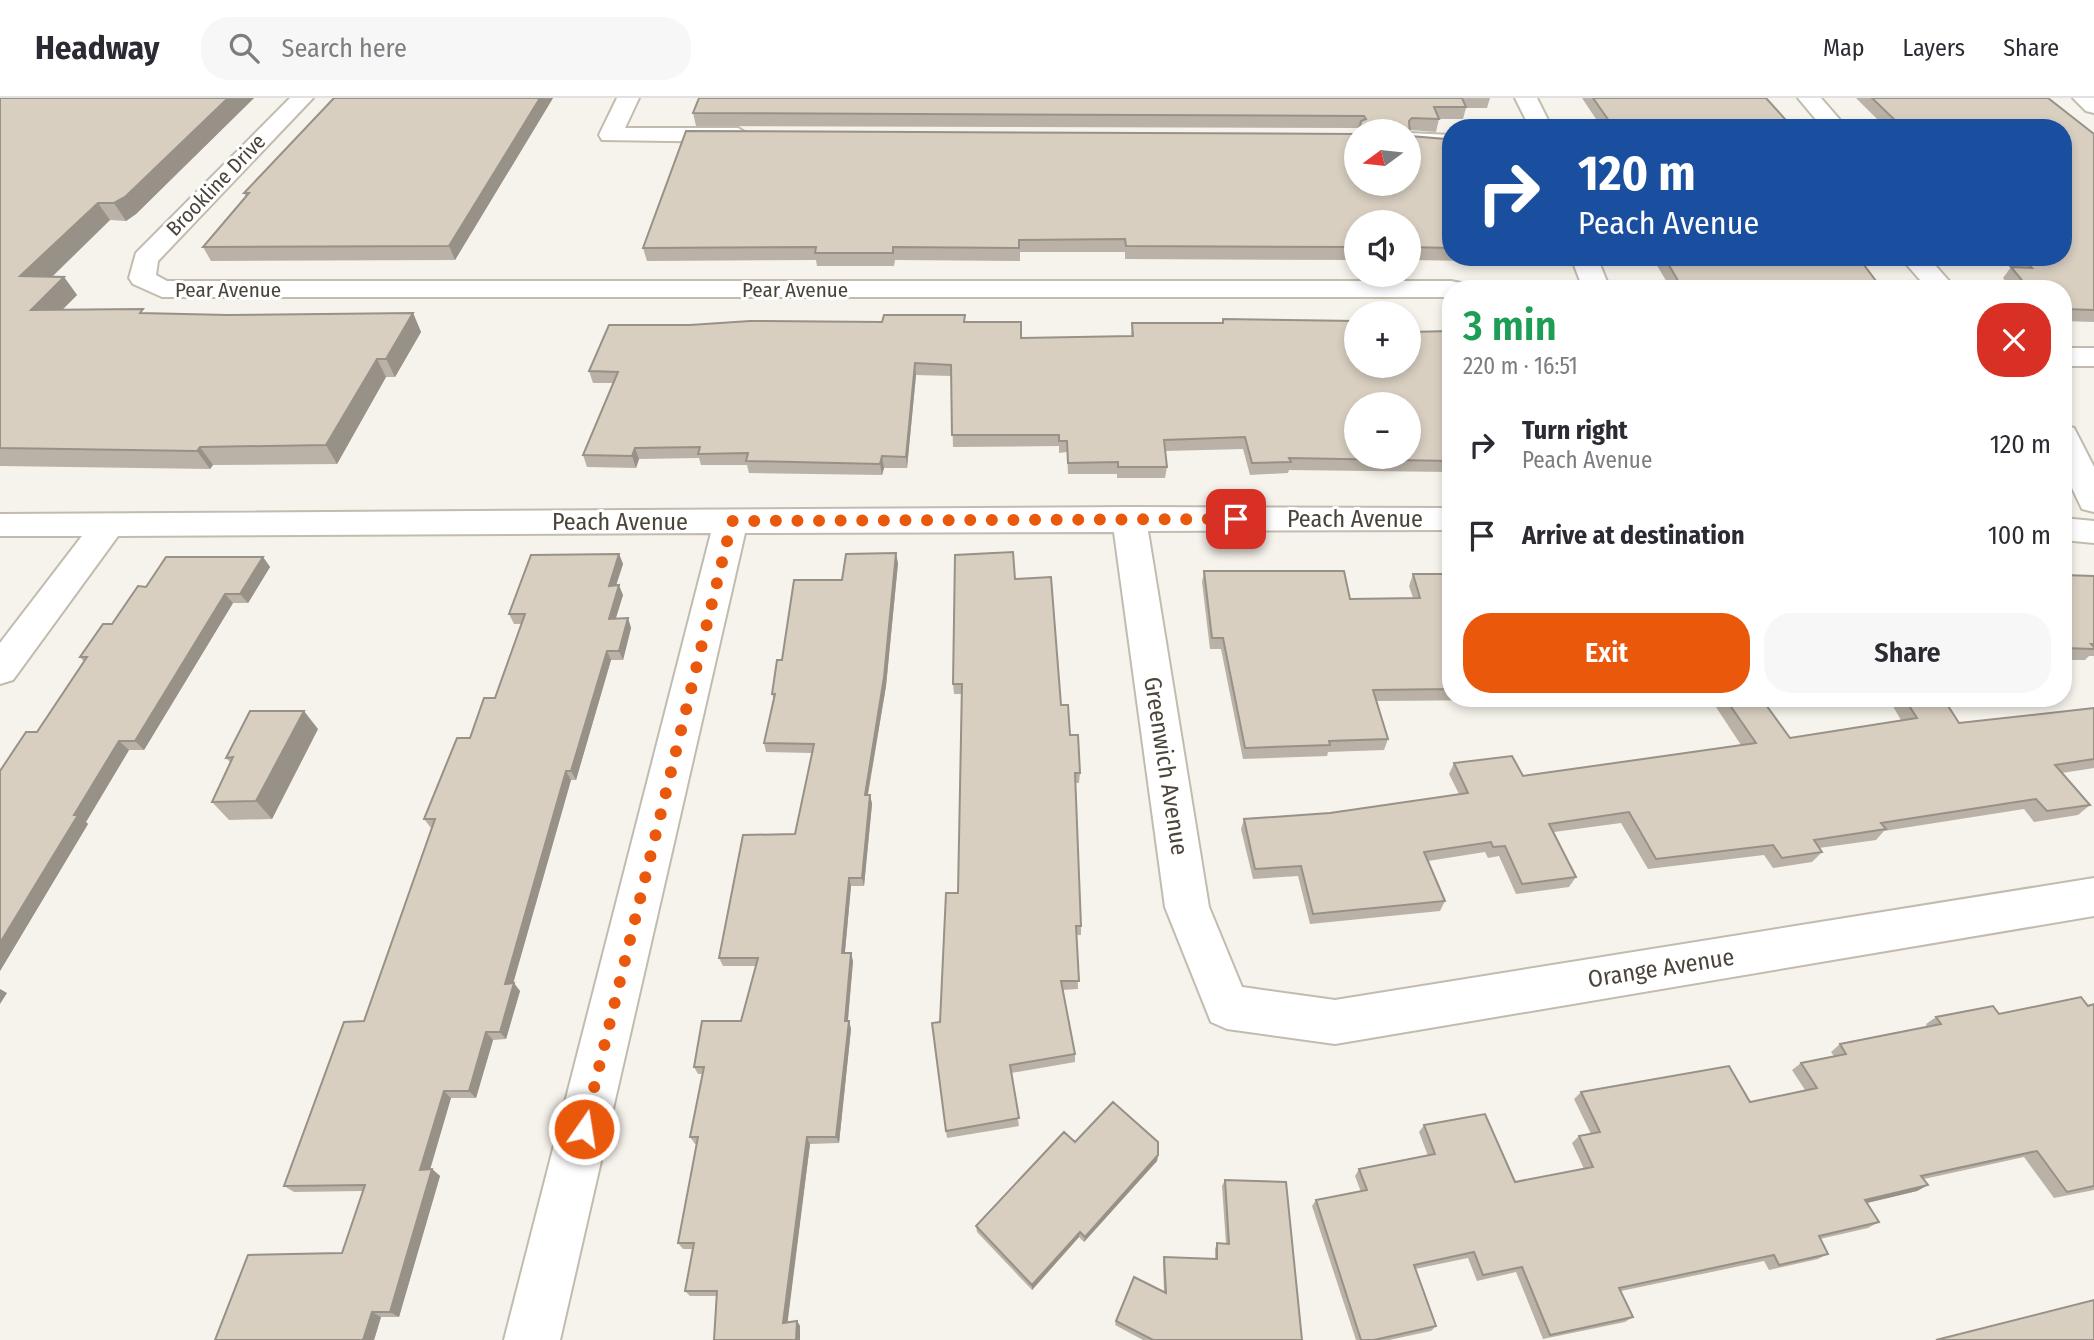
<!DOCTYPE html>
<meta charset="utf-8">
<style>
:root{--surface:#fff;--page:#f7f7f7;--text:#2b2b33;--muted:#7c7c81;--line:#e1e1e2;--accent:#ea580c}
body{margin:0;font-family:"Fira Sans Condensed",sans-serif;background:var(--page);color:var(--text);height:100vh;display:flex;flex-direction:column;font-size:26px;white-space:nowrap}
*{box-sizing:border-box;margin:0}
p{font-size:23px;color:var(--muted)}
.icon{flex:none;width:38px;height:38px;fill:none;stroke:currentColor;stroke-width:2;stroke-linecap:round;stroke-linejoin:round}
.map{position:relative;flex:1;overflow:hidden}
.drawer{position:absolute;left:1442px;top:182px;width:630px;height:427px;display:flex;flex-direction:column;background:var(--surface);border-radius:28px;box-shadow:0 4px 10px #0003}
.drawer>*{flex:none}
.top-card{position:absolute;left:1442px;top:21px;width:630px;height:147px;border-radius:28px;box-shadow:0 4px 10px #0003;background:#1a4fa0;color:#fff;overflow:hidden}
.needle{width:46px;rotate:255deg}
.controls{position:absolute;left:1344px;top:21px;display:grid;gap:14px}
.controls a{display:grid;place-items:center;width:77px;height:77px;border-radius:50%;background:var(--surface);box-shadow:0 4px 10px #0003;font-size:35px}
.pin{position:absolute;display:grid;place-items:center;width:60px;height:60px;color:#fff;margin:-30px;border-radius:14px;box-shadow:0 4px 10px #0006}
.me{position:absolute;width:77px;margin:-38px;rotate:13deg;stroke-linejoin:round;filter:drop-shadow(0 0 5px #0008)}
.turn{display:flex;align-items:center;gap:24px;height:147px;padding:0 21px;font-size:32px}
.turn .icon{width:91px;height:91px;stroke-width:2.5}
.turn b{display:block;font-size:49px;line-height:60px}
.round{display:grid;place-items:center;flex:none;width:74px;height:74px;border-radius:28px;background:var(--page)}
.headline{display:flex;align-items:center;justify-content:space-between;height:119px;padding:0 21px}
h1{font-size:42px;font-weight:600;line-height:52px;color:#1e9e55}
.cta{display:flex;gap:14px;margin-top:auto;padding:14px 21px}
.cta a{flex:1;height:80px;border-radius:28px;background:var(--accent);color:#fff;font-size:28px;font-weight:600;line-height:80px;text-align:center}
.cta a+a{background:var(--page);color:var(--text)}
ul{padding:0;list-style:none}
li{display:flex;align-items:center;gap:21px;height:91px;padding:0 21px}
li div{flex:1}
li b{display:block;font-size:26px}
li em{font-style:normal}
header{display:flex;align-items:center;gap:42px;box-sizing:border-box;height:98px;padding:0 35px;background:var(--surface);border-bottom:2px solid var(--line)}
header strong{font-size:33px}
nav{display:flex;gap:38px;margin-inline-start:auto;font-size:24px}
.search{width:490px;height:63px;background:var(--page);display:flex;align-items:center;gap:18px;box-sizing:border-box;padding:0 24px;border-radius:28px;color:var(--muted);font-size:26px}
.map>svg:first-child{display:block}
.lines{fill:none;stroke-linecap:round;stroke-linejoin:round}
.minor-casing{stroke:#c2bbae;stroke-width:4}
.minor{fill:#fff;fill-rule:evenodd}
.wall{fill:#bab2a6}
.shaded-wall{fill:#979187}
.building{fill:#d8cfc1;stroke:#979187;stroke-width:2;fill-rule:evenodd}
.route{stroke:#ea580c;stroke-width:12;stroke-dasharray:0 21.6}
.labels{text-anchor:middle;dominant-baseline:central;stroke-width:6;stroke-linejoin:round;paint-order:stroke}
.far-street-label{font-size:21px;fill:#4b4439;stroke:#fff}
.street-label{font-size:24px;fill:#4b4439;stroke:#fff}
</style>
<header>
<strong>Headway</strong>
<div class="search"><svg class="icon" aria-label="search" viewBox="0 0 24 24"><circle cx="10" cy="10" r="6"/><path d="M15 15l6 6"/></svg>Search here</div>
<nav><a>Map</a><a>Layers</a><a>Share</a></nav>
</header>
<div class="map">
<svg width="2094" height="1242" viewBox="0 0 2094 1242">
<rect width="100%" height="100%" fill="#f6f3ec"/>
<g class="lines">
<defs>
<path id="minor" d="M290,0H313L158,163L156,177L167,183H1451L1461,185L1464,191H1451V199H162L133,186L129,180L136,155Z
M617,0H639L625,30H738L749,37L738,44L602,42L599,37Z
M1515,0H1537L1552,30H1530Z
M1798,0H1821L1847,30H1823Z
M2073,0H2094V15L2086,13Z
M1409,35L1451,37V51L1409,49Z
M1571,159H1597L1610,191H1583Z
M1900,159H1928L1956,191H1928Z
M2063,250H2094V268H2063Z
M2063,327L2074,330L2094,369V414L2082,411L2063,371Z
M1129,409L1451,410V432L1148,433L1209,809L1242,889L1335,902L2094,780V818L1335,946L1227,931L1211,924L1165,809L1114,434L745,435L560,1242H504L711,435L118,438L13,582L0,586V545L82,438H0V416Z
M2063,420L2094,423V445L2063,442Z"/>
</defs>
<use href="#minor" class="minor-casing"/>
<use href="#minor" class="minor"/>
</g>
<path class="wall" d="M0,0H254L136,116L126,123L110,122L52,179H64L77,197L63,211L146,215L228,217L413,215L421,234L395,279H386L337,366L213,367L210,371L0,368Z
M334,0H553L455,162L211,163L203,149L246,99L244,95Z
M699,0H1490L1487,10H1466L1463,21H1439L1436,34L1410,32V38L1451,53V159H1472L1471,163L1409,162V124H1356V162L1125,161V154H1020V163L895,162L894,168H817L816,162L647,163L643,150L1356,86L1360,30L696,28L693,15Z
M1582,0H1766L1793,30H1602Z
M1856,0H2048L2094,36V224L2063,223V191H2011L2003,180L2011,169H2013L2003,159H2063V30H1886Z
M1652,159H1858L1882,191H1671Z
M1223,221L1356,268L1451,233V374L1289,372L1288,375L1250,377L1243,351L1165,353L1167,369L1165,380H1117V376H1068L1067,354L1059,355V348L953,349L951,278L916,277L907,370H884L882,377L749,375L747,367H701L699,360L639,361L636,370L587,369L583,357L613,285H593L589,273L690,227L965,224L1021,240L1131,238L1132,225H1222Z
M619,456L623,466L616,487L623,497L615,521L628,520L631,530L623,562H611L576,682H571L513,885L520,893L506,941L493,942L476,1000H451L430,1072L432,1071L440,1078L399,1219H381L374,1242L342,1155L363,1093L294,1094L284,1088L364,923L432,730H431L424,721L470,640L495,600L521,526H514L509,516Z
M263,459L270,469L248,505H233L144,652H129L86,724L88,726L0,873L37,634L84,564L80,559L112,526Z
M898,465L886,588L868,697H870L872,706L864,788H851L845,855L853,863L848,923H849L851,931L839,1045L810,1046L787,1224L797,1223L800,1228V1242L717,1198H690L685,1193L693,1151H683L678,1145L697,1046H695L690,1039L702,976H698L694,969L741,923L756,868H723L719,860L795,736L812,655L766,654L764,645L774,602L772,596L782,562L842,482Z
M1204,473L1350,501L1413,500L1409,488L1413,476H1451V600H1504L1503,602L1377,603L1388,641L1384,652L1328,654L1327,658L1243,661L1221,551H1210L1202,484Z
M2063,477L2094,478V558H2089L2085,562H2063Z
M1015,481L1061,607L1080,675L1079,685H1075L1081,828V837H1077L1078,891L1062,892L1075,956V964L1011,975L1019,1028L947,1040L946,1033L940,924L958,795L962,596H954L953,586Z
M1710,600H1761L1790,640L1901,622L1888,600H1943L1959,625L2094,610V670L2062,675L2090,707L2078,717L2034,724L2024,711L1884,733L1876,742L1819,750L1822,754L1812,764L1773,770L1764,757L1648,771L1621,725L1554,734L1576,779L1569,789L1516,796L1499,758L1488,760L1485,754L1428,763L1445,803L1440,813L1310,826L1298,778L1253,781L1241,731L1244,721L1330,715L1459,696L1449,676L1454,665L1523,678L1741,647Z
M318,631L272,721L229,722L212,704L231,665L226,660Z
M2094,906V1092L2054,1100L2024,1059L1924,1081L1928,1087L1917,1093L1867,1105L1879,1124L1868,1130L1820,1141L1828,1156L1818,1161L1769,1172L1764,1163L1621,1193L1633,1219L1625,1224L1543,1241L1516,1174L1477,1183L1468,1160L1415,1171L1436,1228L1431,1233L1389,1242H1356L1312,1108L1316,1102L1361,1094L1355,1078L1359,1071L1428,1058L1419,1034L1424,1027L1515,1084L1584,1071L1572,1045L1579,1038L1591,1036L1574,1001L1581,994L1750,1004L1805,992L1792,972L1801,965L1834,958L1831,954L1840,946L1927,929L1926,926L1936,919L1999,916Z
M1075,1044L1158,1057L1157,1063L1084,1144L1079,1139L1032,1192L977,1134L976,1128Z
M1225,1082L1302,1242H1143L1115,1227L1116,1223L1164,1194L1163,1164L1164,1159L1215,1161V1151L1217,1145L1226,1146L1222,1088Z"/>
<path class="shaded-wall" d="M228,0H254L136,116L126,123L114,105Z
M540,0H553L455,162L449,148Z
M98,105L110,122L34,196L20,178Z
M64,179L77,197L44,230L31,212Z
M413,215L421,234L395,279L386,261Z
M377,261L386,279L337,366L326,347Z
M915,265L916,277L907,370L906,359Z
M200,349L213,367L210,371L197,353Z
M635,350L639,361L636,370L632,358Z
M882,358L884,370L882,377L880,366Z
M896,455L898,465L886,588L866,706L865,697Z
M619,456L623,466L613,497L609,488Z
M263,459L270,469L248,505L240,496Z
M619,487L623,497L613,530L609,521Z
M225,496L233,505L144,652L135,643Z
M628,520L631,530L623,562L619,553Z
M607,553L611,562L576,682L571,673Z
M304,613L318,631L272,721L256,703Z
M119,643L129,652L86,724L88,726L0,873V845L74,717Z
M566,673L571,682L511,893L505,886Z
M870,697L872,706L864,788L862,780Z
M849,780L851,788L844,863L842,855Z
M851,855L853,863L847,931L845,923Z
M514,885L520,893L506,941L500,934Z
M0,891L7,895L0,906Z
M849,923L851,931L839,1045L836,1039Z
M486,934L493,942L476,1000L469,993Z
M444,993L451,1000L428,1078L420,1072Z
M807,1039L810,1046L787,1229L783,1225Z
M1158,1057L1157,1063L1084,1144L1085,1139Z
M432,1071L440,1078L399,1219L390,1214Z
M1928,1087L1917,1093L1854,1108L1865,1102Z
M1080,1134L1079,1139L1032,1192V1187Z
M372,1214L381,1219L374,1242H363Z
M797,1223L800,1228V1242H796Z"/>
<path class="building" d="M0,0H228L125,99L114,105H98L20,178L64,179L31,212L143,211L140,215L228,217L413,215L386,261H377L326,347L200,349L197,353L0,350Z
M334,0H540L449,148L203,149L249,95H244Z
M699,0H1462L1466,9H1434L1439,21L1412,20L1409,23L1410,38L1446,41L1451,53V150L1409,149V124H1356V149L1126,148L1125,141L1019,142V150L893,149V155H815L816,149L643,150L686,33L1356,36V86H1409V33H1359L1361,23L1366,21L1364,18L693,15Z
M1593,0H1766L1793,30H1614Z
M1872,0H2048L2094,36V212L2063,211V191H2029L2011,169L2032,170L2022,159H2063V30H1903Z
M1664,159H1858L1882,191H1683Z
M884,217H965L964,224H1021V240L1133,238L1132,225H1223V221L1356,223V268H1409V234L1451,233V363L1289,360L1291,364L1252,365L1245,339L1164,342L1167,369H1118V364L1068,365L1067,343H1059V337H952L951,267L915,265L906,359L882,358L880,366L746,363L748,355L698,356L700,349L635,350L632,358L583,357L618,274L589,273L609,227H690L750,223L882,224ZM1356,306H1409V359H1356Z
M1013,454L1015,481L1051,479L1061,607H1068L1070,637H1078L1080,675H1075L1081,828H1076L1079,883H1061L1075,956L1010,967L1019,1020L946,1033L932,925L940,924L946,795H958L962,586H953L955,457Z
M896,455L884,579L865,697H870L862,780H849L842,855H851L845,923H849L836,1039H807L783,1225L797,1223L796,1242H714L717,1193H685L694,1145H678L698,1039H690L704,969H694L702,923H741L758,860H719L743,737L795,736L814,646L764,645L775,596H772L777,562H782L794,482H842L846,456Z
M619,456L609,488L619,487L609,521L628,520L619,553H607L571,673H566L505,886L514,885L500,934H486L469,993H444L420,1072L432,1071L390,1214H372L363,1242H215L248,1157L342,1155L365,1087L284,1088L344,924L364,923L435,721H424L457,640H470L484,600H495L525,516H509L531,457Z
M166,459H263L240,496H225L135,643H119L74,717H78L0,845V673L26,634H37L87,559H80L103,526H112L138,488L146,489Z
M1204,473H1344L1350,501L1420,500L1413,476H1451V591L1373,592L1388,641L1329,643L1330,647L1245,650L1223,540H1212Z
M2063,477L2094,478V546H2091L2094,549V551L2063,550Z
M1725,600H1761L1790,640L1917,620L1904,600H1943L1959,625L2094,610V661L2055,667L2090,707L2047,713L2036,701L1881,725L1886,731L1814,742L1822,754L1782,760L1773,747L1656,761L1629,714L1549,726L1576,779L1522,786L1505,748L1493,749L1491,744L1424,754L1445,803L1313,816L1301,768L1255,771L1244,721L1330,715L1468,695L1454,665L1512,658L1523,678L1756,645Z
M250,613H304L256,703L212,704L233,659L226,660Z
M2081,899L2088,908L2094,906V1088L2067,1094L2037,1053L1921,1078L1928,1087L1865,1102L1879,1124L1819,1138L1828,1156L1779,1167L1774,1157L1619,1190L1633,1219L1550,1237L1522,1169L1483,1177L1474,1154L1414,1167L1436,1228L1374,1242H1361L1316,1102L1367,1092L1359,1071L1435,1056L1424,1027L1485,1016L1515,1084L1593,1069L1579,1038L1600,1034L1581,994L1729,968L1750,1004L1817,990L1801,965L1846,956L1840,946L1941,926L1936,919L1993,908L1999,916Z
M1113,1004L1158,1044V1057L1085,1139L1080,1134L1032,1187L976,1128L1064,1034L1075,1044Z
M1225,1082L1286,1084L1302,1242H1153L1116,1223L1134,1179L1166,1195L1164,1159L1217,1161V1145L1229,1146Z
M2094,1202V1242H1936Z"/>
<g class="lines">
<path class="route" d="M584,1031L732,423L1236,421"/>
</g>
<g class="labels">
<g class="far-street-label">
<text transform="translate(216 87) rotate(-46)">Brookline Drive</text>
<text x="228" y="192">Pear Avenue</text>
<text x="795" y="192">Pear Avenue</text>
</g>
<g class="street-label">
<text x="1355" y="421">Peach Avenue</text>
<text x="620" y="424">Peach Avenue</text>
<text transform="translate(1166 668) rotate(81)">Greenwich Avenue</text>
<text transform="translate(1661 870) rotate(-9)">Orange Avenue</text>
</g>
</g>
</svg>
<div class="controls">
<a><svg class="needle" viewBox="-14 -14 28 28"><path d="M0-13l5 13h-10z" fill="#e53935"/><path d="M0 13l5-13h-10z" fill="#7c7c81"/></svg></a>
<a><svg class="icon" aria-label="sound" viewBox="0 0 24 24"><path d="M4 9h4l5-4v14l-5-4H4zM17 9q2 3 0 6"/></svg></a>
<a>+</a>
<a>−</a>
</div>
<div class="pin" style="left:1236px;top:421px;background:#d93025"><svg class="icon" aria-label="arrive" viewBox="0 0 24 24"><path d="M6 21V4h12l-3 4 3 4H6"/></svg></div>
<svg class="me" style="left:584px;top:1031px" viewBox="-20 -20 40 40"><circle r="17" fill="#ea580c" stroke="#fff" stroke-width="3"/><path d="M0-11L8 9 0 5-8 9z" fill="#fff"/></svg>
<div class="top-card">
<div class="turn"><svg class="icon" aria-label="right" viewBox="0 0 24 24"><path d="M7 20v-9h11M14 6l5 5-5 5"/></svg><div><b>120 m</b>Peach Avenue</div></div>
</div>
<section class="drawer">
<div class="headline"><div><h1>3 min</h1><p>220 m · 16:51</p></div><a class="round" style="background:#d93025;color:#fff"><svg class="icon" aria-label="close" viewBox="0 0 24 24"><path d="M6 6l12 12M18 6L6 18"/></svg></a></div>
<ul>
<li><svg class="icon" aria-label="right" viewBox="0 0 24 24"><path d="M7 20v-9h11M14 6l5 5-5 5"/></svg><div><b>Turn right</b><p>Peach Avenue</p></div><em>120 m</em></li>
<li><svg class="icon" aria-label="arrive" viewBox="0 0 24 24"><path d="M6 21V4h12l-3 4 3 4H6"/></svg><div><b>Arrive at destination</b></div><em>100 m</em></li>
</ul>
<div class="cta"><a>Exit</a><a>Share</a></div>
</section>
</div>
